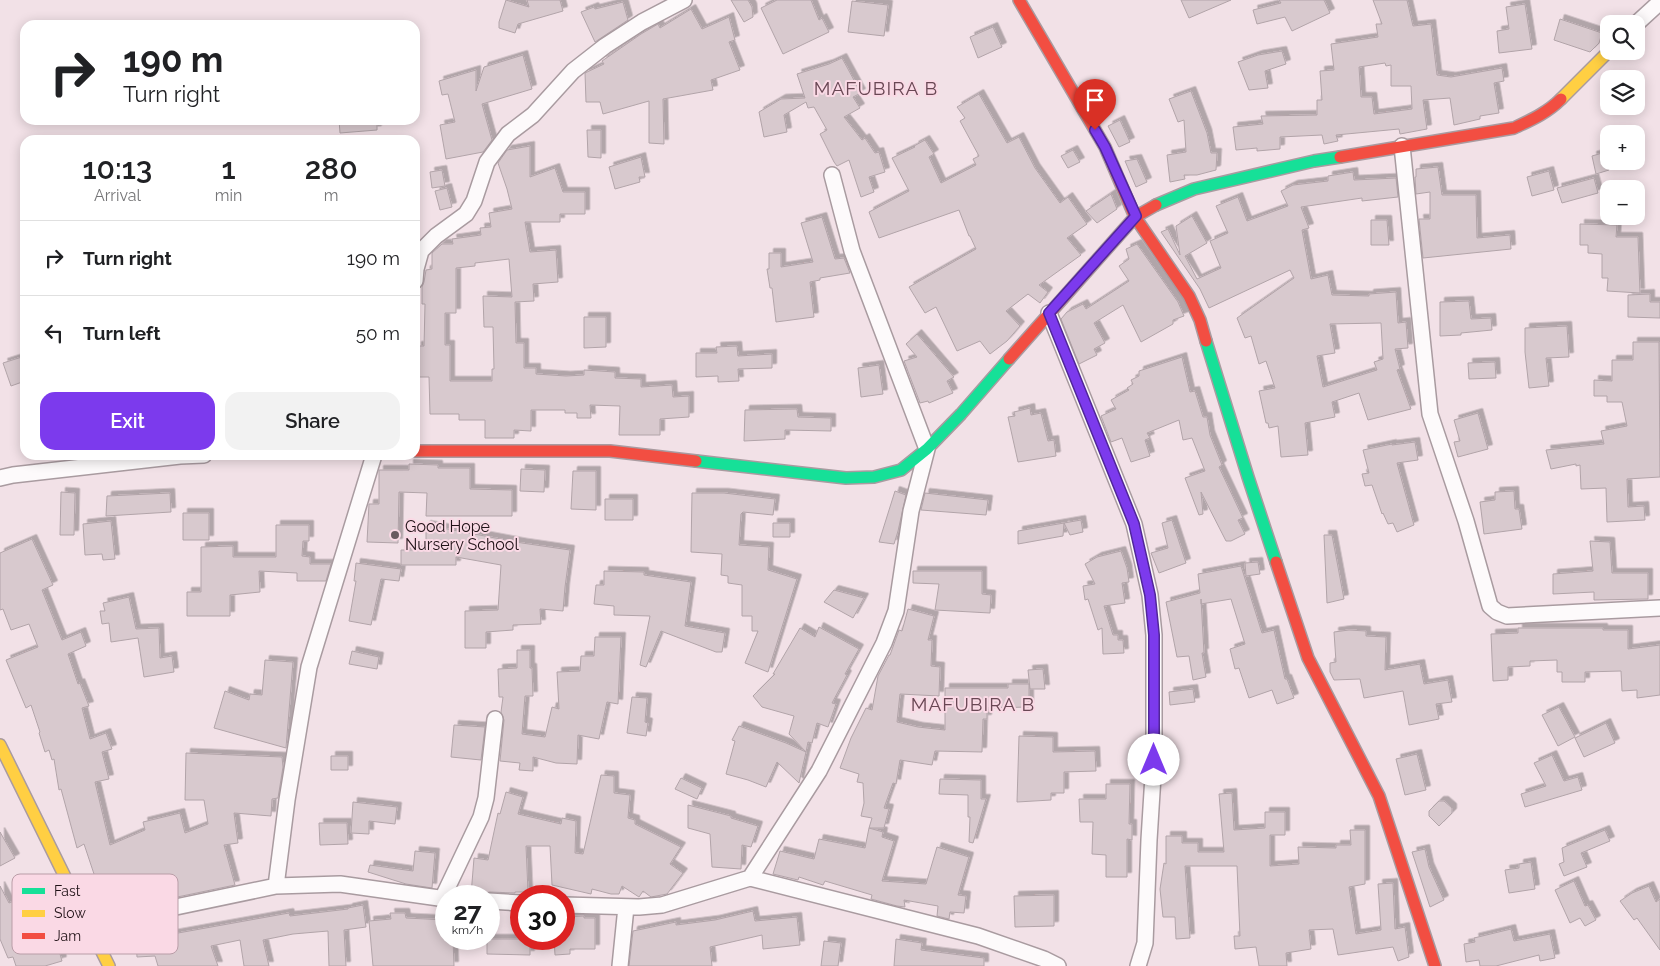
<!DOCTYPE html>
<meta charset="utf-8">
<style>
:root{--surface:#fff;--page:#f2f2f2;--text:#202124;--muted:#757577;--line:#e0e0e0;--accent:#7c3aed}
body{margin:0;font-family:Raleway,sans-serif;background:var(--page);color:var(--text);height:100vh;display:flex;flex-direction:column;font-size:19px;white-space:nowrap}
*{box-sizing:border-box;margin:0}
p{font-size:16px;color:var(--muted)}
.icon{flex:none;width:28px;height:28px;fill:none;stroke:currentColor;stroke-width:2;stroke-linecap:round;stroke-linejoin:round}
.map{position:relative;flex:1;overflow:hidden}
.panel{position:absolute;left:20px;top:135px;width:400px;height:325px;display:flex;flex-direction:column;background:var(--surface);border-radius:15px;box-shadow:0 2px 12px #0003}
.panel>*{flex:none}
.hud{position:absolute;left:20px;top:20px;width:400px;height:105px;border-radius:15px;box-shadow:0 2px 12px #0003;background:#fff;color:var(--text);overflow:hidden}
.fabs{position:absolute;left:1600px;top:15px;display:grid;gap:10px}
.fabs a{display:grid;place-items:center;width:45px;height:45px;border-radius:10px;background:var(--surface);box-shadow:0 2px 12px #0003;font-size:25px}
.speed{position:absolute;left:435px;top:885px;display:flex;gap:10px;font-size:25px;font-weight:700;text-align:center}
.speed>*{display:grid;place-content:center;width:65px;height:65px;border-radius:50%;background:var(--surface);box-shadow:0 2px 12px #0003;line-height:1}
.speed small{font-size:12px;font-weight:400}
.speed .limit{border:8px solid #d22;background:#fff;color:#111}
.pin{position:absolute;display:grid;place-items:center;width:42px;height:42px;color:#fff;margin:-51px -21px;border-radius:50% 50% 50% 0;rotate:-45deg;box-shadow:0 0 5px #0007}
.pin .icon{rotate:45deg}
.me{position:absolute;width:55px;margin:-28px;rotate:0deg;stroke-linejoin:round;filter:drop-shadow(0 0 4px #0008)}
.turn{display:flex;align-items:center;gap:18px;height:105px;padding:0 20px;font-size:22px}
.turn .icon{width:65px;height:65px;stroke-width:2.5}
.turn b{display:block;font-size:35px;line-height:42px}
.eta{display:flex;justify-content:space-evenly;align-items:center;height:85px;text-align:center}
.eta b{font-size:30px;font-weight:600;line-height:35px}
.primary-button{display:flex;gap:10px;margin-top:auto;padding:10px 20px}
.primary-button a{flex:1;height:58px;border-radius:15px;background:var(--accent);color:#fff;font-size:20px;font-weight:600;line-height:58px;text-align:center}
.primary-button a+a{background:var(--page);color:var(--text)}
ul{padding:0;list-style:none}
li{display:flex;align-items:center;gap:15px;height:75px;padding:0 20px;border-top:1px solid var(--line)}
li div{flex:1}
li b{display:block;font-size:19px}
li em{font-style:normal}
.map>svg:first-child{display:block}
.building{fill:#d8c9ce;stroke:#b2a4a9;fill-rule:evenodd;filter:url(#shadow)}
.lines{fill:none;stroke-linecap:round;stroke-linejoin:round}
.street-casing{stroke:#a99ba0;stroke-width:18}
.fast-casing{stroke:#a99ba0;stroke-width:14}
.slow-casing{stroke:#a99ba0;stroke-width:14}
.jam-casing{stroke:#a99ba0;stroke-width:14}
.street{stroke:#fdfafb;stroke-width:15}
.fast{stroke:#16e098;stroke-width:11}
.slow{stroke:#ffcf43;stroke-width:11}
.jam{stroke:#f24e42;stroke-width:11}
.route-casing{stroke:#51269a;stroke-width:12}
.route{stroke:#7c3aed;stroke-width:9}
.poi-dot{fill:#6a5a60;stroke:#fad9e5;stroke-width:2}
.labels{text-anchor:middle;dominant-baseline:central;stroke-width:4;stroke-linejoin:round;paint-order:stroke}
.poi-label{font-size:16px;fill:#201217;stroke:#fad9e5;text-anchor:start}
.quarter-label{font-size:19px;letter-spacing:1px;fill:#694754;stroke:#fad9e5}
.key{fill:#fad9e5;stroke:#b99da7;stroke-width:1}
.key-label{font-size:14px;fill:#201217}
</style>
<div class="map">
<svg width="1660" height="966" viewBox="0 0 1660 966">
<defs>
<filter id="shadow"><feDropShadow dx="4.5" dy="-4.5" stdDeviation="0" flood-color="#0004"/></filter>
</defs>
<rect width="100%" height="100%" fill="#f2e1e7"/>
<path class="building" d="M506,0L529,7L527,0H560L563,11L518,24L515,33L499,28V22Z
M731,0H748L752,7L753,17L744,22Z
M777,0H811L819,20L822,18L829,32L783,54L761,8Z
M1181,0H1231L1189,18Z
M1279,0H1324L1330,13L1292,31L1285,17L1257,24L1253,10L1281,3Z
M1373,0H1407L1413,26L1431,24L1437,75L1451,77L1502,68L1504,81L1494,83L1499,113L1480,116V119L1454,125L1450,98L1423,100L1427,129L1400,134L1399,129L1336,135L1338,141L1324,144L1322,135L1280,137V149L1257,151V148L1236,150L1233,127L1263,124L1261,116L1317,115V100H1322L1320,71L1334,70L1331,44L1378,37L1376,24H1382ZM1385,63L1386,66L1391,65V86H1411L1412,109L1374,114L1372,97H1361L1359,67Z
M852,1L888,5L884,36L848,32Z
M623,2L628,20L595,42L581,12L594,7L595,9Z
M1525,4L1532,49L1499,53L1497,31L1509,29L1506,7Z
M691,9L702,29L729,17L735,40L729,42L740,70L711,80L713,90L663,99L664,144L649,143V101L603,114L600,102H586L585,73L604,64L602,61L641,34L658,24L660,28Z
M1560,19L1602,33L1599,43L1590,52L1554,40Z
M993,27L1002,47L978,58L970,37Z
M1282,51L1286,64L1265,71L1268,88L1249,90L1238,62L1258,55Z
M523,55L532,89L482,104L492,140L483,152L446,159L440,125L455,122L448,94L442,95L439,81L476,70V91L484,67Z
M842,58L861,93L853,97L860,108L844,117L862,140L865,138L875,153L879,152L885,172L869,177L874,192L861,197L849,160L837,166L834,162L820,134L827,130L814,107L808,108L806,102L784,115L787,132L764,137L759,112L781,99L805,98L797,74L829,64Z
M1191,91L1207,133L1211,153H1217L1216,170L1197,175H1184L1185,179L1170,182L1167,155L1186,152L1184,120L1178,122L1169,99Z
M979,94L1007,143L1019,137L1035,168L1060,203L1068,197L1087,224L1067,238L1081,255L1039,285L1048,292L1040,303L1028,294L1006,311L1020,326L1007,341L990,354L980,341L957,351L936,307L925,313L909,287L976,249L970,236H969L959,210L879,238L869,212L909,191L892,158L915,147L914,146L925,140L934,154L929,157L941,183L976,165L973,159L979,156L960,121L965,118L957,107Z
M339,120H377V130L340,133Z
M1120,120L1130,142L1119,147L1108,126Z
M587,130H601V158L588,157Z
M530,146V177L555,168L563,192H585V214H560V222H525L530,252L556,250L558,282L533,284L534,301L515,302L516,343H524V368H536V374L566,376L584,375V370L615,372V378L641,379V387L672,385L673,397L689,396V417L660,419V435H619L620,406L590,405L591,418H577V413H565V410H531V431L514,430V438H485V420H459V414H430L429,377H417V346H424L425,304H422V287L424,282L426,270L432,269V253L442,244H453L452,239L481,235L480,228L491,227L489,213L512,209L507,189L498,163L507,150ZM509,259L512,297L483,296L484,327H493L494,369H492V381H450V345H445V313H456V268L475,266V263Z
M1073,150L1080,162L1068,168L1061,156Z
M1609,151V170L1596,174L1592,156Z
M641,157L645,177H639L640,182L615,189L609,167Z
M1137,159L1147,182L1136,187L1125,161Z
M1438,167L1442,195H1476L1477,238L1510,235L1511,249L1423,258L1419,219H1430V192L1416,194L1415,177H1416V169Z
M442,170L445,186L432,188L430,172Z
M1549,171L1554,190L1532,196L1527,177Z
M1353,172L1354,180L1396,178L1398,197L1362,201V198L1301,207L1309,228L1302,230L1311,279L1328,275L1332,295L1369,296V294L1396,292L1398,323L1406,322L1408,348L1395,349L1400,369L1397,370L1411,409L1368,420L1359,393L1332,402L1335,417L1305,423L1308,455L1281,457L1278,426L1269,428L1268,423H1266L1259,391L1275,388L1266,361L1259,364L1251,336L1245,338L1237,318L1294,278L1290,270L1209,308L1200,289L1161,232L1168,229L1180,255L1176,226L1192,216L1207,243L1185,256L1197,279L1221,268L1210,241L1228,233L1216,206L1238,197L1247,221L1288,206L1281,191L1293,185L1328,181V176ZM1381,323L1383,359L1374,362L1377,370L1323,387L1317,356L1335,353L1330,324Z
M1594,178L1598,193L1562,203L1557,188Z
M447,188L452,207L440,210L435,191Z
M1111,194L1117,209L1097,223L1086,211Z
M822,217L835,259L844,258L850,273L820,278V280L810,282L814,317L776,322L772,288H770L767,269H769V253H781V267L813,262L801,223Z
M1371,220H1387L1389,245H1371Z
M1580,224L1617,225L1616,237H1638L1640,293L1607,291L1608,278H1602V254L1588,253V245H1580Z
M1137,244L1178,302L1184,316L1173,320V324L1141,342L1123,305L1094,323L1105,343L1094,349L1097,355L1079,364L1061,319L1067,312L1083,304L1086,309L1129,281L1119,266L1129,259L1126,249Z
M1650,294V302H1660V318L1628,317V295Z
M1469,301L1471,319L1491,318L1492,330L1461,333V335L1440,336V302Z
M584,317H606V347L584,348Z
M1567,326L1569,357L1546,358L1549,386L1529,388L1525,352V328Z
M917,334L954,377L947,381L953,393L929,403L928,401L920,403L904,361L917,357L906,344Z
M1633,342H1659L1660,477L1627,479L1628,507L1644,506L1645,520L1607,522L1606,488L1581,489L1580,465L1576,466V464L1551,469L1546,450L1604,444L1601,431L1627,426L1622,402H1607V396H1594V380L1612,381V360H1633Z
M737,346L738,356L772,354V368L738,369L739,381L718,382V376L696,377V353H717L716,347Z
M25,356V381L11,386L3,363Z
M1182,357L1190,392L1195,391L1203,417H1207L1210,435L1222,465L1219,467L1243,518L1238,520L1245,534L1231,541H1226L1201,492L1203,514L1199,515L1185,478L1205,471L1192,438L1183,440L1179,420L1147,433L1150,438L1145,440L1150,456L1131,462L1122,438L1111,442L1101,416L1116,409L1111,400L1129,390L1127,388L1133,384L1131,380L1139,376V371Z
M1495,362L1496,378L1469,379L1468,363Z
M879,365L883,394L861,397L858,368Z
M1030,408L1031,415L1041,413L1048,441L1054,440L1056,456L1018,462L1008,417L1015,416L1014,412Z
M797,409L798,417L831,418V431L785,430V439L744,441L745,410Z
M1478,413L1488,449L1458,457L1454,442L1460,441L1454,420Z
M1415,442L1418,460L1397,463L1414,525L1397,532L1393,523L1388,524L1383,513L1382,514L1372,485L1365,486L1362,474L1369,473L1363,450L1392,444V445Z
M409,464L438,465V468H470V489L512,490V516H426L427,493L399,492L398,543L367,542L369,504H379V470H409Z
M521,469L545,470L544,492L520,491Z
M573,471H596V510L571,509Z
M895,491L906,495L898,531L894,544L879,542Z
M1514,491L1515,509H1519L1522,529L1484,534L1480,502L1495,500V492Z
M61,492L75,493L74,535H60Z
M170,493L171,512L106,516L107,496Z
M692,493H724L775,499L773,515L743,512L741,514L739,545L769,547L768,570L797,579L768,672L745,663L758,631H752V616H742V585L728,583V576L721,575L722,554L691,552Z
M925,493L988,500L986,515L921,510Z
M605,499H633V520H605Z
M183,513H209V540H183Z
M1081,520L1083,532L1070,535L1064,523Z
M1172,520L1186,563L1159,573L1151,553L1168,548L1162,523Z
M111,521L115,559L103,560L102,554L85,555L83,524Z
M773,523H790V537H773Z
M1064,523L1063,536L1018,544V531Z
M276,525H309V541H303L302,556L310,557V564H331L326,581H297V573L259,571L260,592L230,595V616H187V592H201V547L233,546V557H276Z
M426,525L522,543L570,550L565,587L563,611L540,609L541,624L513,625V630L486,632V648H465V611L498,610L501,565L456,557V565H401V550H426Z
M1324,535H1332L1344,599L1327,603Z
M32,539L53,585L42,590L62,640L81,632L86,646L68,654L78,684L80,683L89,706L82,708L90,739L106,733L112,749L102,752L109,779L95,782L110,845L145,830L143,822L180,813L185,833L208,824L204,800H185L186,753L282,757L283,767L278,798L272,799L271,816L234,813L238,843L224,845L235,885L134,906L133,904L114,908L108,876L96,880L84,844L77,848L61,789L59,790L54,759L52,760L49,750L45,752L39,733L40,732L31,705L26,708L6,660L38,647L29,624L11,630L3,609L0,610V553Z
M1590,541L1610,542L1612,573H1648V599L1594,600V592L1553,594V574L1593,571Z
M1121,551L1127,568L1129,582L1122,583L1125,603L1104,606L1113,635H1118V640H1123L1124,653L1103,654L1102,628L1098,630L1088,599L1085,600L1083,586L1095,584L1085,564L1097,557Z
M1258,562L1260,574L1246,576L1245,563Z
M356,563L401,569L399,581L381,579L371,625L349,621L356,581H354Z
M1241,566L1262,633L1274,630L1285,679H1287L1294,698L1277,704L1272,690L1249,698L1239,668L1235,669L1230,649L1245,644L1231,599L1201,604V599L1204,653H1202L1206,677L1193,680L1189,656L1177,657L1166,602L1200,593L1198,574Z
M604,571L644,572V575L691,582L685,626L725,633L722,652H716L661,631L646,667L640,665L650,616L614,615V606L594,604L596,585H604Z
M913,571H982V594L991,595L990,613L935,610L939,584L913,583Z
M834,590L864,598L853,618L824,602Z
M129,597L136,629L159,628L160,658L172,656L174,672L144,677L138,638L111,642L109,623L102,624L100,611H105L103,603Z
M908,609L934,616L928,640H932L931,666L940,667L939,696L900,694L897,722L918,727L945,730V688H1008V684H1029V707L987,708V719H983L982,752L935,751L932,765L900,760L896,784L893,783L884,808L889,809L884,828H869L872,818L861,816L864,803L863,783L857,782L859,774L840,768L851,738L866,708L872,710L878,676L889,655H890L899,630L902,631Z
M819,627L859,649L845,674L847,675L832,703L836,704L828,727L817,723L812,743L808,742L806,752L789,734L794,716L762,707L753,696L775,674H773L800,628L815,637Z
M1518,628H1603V630H1628V649L1660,645V695L1637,698V690L1622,691L1621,671L1585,672V682H1562V672H1557V660L1530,661V666L1508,667V680L1493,681L1491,634L1518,633Z
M1349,630L1366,631V636L1386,637L1385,670L1420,664L1424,684L1448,680L1452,702L1436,704L1439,719L1409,725L1403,691L1364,698L1360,679L1334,680L1330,672V663L1336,662L1334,632Z
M595,637H621L618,704L607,702L599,739L578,735L577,764L556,763L533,757V771L519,770L520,763L500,761L504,720L501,712L503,697H499L498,669L517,668V650H530V668H532L533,696H525L522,734L545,737L552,707L559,709L557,672L580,671L581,656H594Z
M352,651L379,657L377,669L349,664Z
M265,660L293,662L286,748L214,728L225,691L249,700L250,694L262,695Z
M1043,669L1045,689H1030L1028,670Z
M1193,689L1195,702L1170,705L1169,692Z
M632,697L647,698L645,722L648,723L646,736L627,733Z
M1559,707L1575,737L1558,746L1542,715Z
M1606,723L1615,743L1584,757L1575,738Z
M454,725L485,727L481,760L451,757Z
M739,726L786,743L806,752L799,783L777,762L766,787L748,780L726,774L735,741L732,740Z
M1019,736L1053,737V752L1095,751L1096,771L1064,772V793H1051V800L1017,802Z
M1417,754L1426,790L1405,795L1396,759Z
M1552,755L1564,781L1578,777L1582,790L1525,807L1521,794L1546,786L1534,763Z
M331,756H348V770H331Z
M601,775L614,776V793L630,795L628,818L635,820V824L681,847L670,864L683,873L667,894L651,897L643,891L639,897L622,886L619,894H611L592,889L591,894L552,885L550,846H526L528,892H515V893L490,892L484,893L481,896L471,895L474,858L488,860L498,813L500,814L506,792L523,797L518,814L561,824L562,818L576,821L575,853L583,854Z
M681,778L702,788L697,799L675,789Z
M940,779L981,780V799H986L973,843L969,842L970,817H968V795L939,794Z
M1106,784H1130L1129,824H1132V840L1127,839V877H1106V855L1092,854L1093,822H1080L1079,799H1106Z
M1232,793L1234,830L1265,828V812H1285V835H1270V866L1299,864L1298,847L1336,848V845H1351L1350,830H1365V884L1349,887L1356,934L1381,930L1378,884L1393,883L1395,929L1405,927L1409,957L1398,961L1393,947L1338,955L1333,929L1309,930L1311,949L1286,953L1287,966H1259L1256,947L1235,949L1234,936H1240L1237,866H1185L1190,938L1176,939L1175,917H1163L1160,889L1164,863L1166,864V836H1182V843H1198V852H1224L1219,794Z
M1439,801H1444L1452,808V813L1439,826L1429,816V811Z
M353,802L397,807L395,824L369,821V834L351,833Z
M688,805L731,816V818L758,826L751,847L742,845L741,869L712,867L710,834L688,828Z
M319,823H347L348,844L320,845Z
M869,828L883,832L882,837L894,841L882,881L926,884L937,847L969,857L958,895L966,896L964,913L950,912L949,919L937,916L938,906L904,900L905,907L897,906L871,899L872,895L825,881L823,885L799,877L798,880L773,874L780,851L814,859L819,839L865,848Z
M1605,830L1610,841L1581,853L1587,867L1564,876L1559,864L1564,862L1562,848Z
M0,832L15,858L0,866Z
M1425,849L1429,867L1444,900L1430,907L1412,852Z
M415,851L435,853L432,888L406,884L368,872L370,865L413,871Z
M1531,862L1535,889L1509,893L1505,870L1519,868V864Z
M1574,881L1585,906L1588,905L1596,920L1585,926L1580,918L1570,923L1555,890Z
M0,886L9,903L31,894L40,914H42L54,948L58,947L62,961L45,966H16L13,957L8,958L0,939Z
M1649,886L1656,902L1660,899V950L1637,918L1634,920L1620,901L1632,893Z
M1054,895V926L1015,927L1014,896Z
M363,905L366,927L344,930L346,966H329L328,931L293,934L263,940L269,966H244L240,940L211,946L218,966H158L155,956L137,957L135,925L166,919L167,935L289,913L290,916L348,909V908Z
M753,911L755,921L797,917L800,945L763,949L762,935L710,947L712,966H629L633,931L676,922V925L715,920Z
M390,913H405L406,918L446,920V939H453L454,966H373L369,921L391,919Z
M584,916V918H595V949H570V954L555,955L554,939H564V917Z
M1511,929L1514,941L1550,934L1555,958L1540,961L1539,955L1496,966H1480L1479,960L1466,962L1464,944L1475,942L1474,938Z
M487,939H530V955L487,954Z
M896,939L922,943L921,950L984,958V966H894Z
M824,941L841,943L838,966H821Z"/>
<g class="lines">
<defs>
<path id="street" d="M1636,24L1660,2
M1402,146L1430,414L1466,521L1490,606L1497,612L1507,616L1660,608
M415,281L416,269L421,251L436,236L466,214L474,201L487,162L508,134L533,115L573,71L605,46L642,22L684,0
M1049,313L1134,524L1150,595L1154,635V760L1149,840L1145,943L1138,966
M0,478L13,475L180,456L204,455
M750,878L819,771L884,643L896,611L911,511L927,449L852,251L832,175
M276,886L287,800L309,667L374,455
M442,899L481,817L486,798L495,719
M489,901L521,903
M564,905L639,907L662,905L750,878L978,936L1044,959L1058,966
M90,925L276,886L340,884L446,899
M620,966L626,907"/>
<path id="fast" d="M1156,205L1194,189L1314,161L1340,157
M1206,341L1248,477L1276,562
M696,461L846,478L874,477L901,470L927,449L961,414L1009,359"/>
<path id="slow" d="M1561,99L1609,51
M0,745L109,966"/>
<path id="jam" d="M1019,0L1105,147L1135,217L1189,296L1200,320L1206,341
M1340,157L1514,128C1531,120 1547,113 1561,99
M1009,359L1135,217L1156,205
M415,451H610L696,461
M1276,562L1308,658L1379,796L1435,966"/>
</defs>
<use href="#street" class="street-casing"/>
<use href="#fast" class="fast-casing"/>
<use href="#slow" class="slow-casing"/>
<use href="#jam" class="jam-casing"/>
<use href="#street" class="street"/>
<use href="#fast" class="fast"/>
<use href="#slow" class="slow"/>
<use href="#jam" class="jam"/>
</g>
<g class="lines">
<defs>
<path id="route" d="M1095,130L1105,147L1136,216L1049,313L1134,524L1150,595L1154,635V760"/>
</defs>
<use href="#route" class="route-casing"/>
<use href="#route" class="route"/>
</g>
<circle class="poi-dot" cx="395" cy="535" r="5"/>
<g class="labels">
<g class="poi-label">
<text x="405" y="526">Good Hope<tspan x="405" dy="18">Nursery School</tspan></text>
</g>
<g class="quarter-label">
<text x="876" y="88">MAFUBIRA B</text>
<text x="973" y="704">MAFUBIRA B</text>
</g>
</g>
<rect x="12" y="874" width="166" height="80" rx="8" class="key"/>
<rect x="22" y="888" width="23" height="6" fill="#16e098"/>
<rect x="22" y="910" width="23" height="7" fill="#ffcf43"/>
<rect x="22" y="933" width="23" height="6" fill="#f24e42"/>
<g class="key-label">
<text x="54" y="896">Fast</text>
<text x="54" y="918">Slow</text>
<text x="54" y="941">Jam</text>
</g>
</svg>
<div class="fabs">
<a><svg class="icon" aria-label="search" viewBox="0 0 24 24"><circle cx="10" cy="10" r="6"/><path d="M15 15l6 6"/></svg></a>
<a><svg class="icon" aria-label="layers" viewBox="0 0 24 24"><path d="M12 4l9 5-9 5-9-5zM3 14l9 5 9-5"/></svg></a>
<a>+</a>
<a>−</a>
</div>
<div class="speed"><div>27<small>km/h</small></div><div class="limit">30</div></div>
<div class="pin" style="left:1095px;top:130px;background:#d93025"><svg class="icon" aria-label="arrive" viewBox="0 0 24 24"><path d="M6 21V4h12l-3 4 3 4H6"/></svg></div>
<svg class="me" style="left:1154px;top:760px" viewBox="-20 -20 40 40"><circle r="19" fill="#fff"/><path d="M0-13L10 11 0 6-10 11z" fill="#7c3aed"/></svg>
<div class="hud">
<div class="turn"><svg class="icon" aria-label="right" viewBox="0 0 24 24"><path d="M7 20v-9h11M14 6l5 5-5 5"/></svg><div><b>190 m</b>Turn right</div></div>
</div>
<section class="panel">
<div class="eta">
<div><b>10:13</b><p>Arrival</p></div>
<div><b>1</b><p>min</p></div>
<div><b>280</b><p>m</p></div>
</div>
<ul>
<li><svg class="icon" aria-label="right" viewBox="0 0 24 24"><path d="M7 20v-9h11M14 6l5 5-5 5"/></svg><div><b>Turn right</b></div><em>190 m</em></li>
<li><svg class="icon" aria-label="left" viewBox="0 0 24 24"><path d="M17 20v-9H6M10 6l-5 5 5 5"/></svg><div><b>Turn left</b></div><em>50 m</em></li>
</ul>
<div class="primary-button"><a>Exit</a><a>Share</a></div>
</section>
</div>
